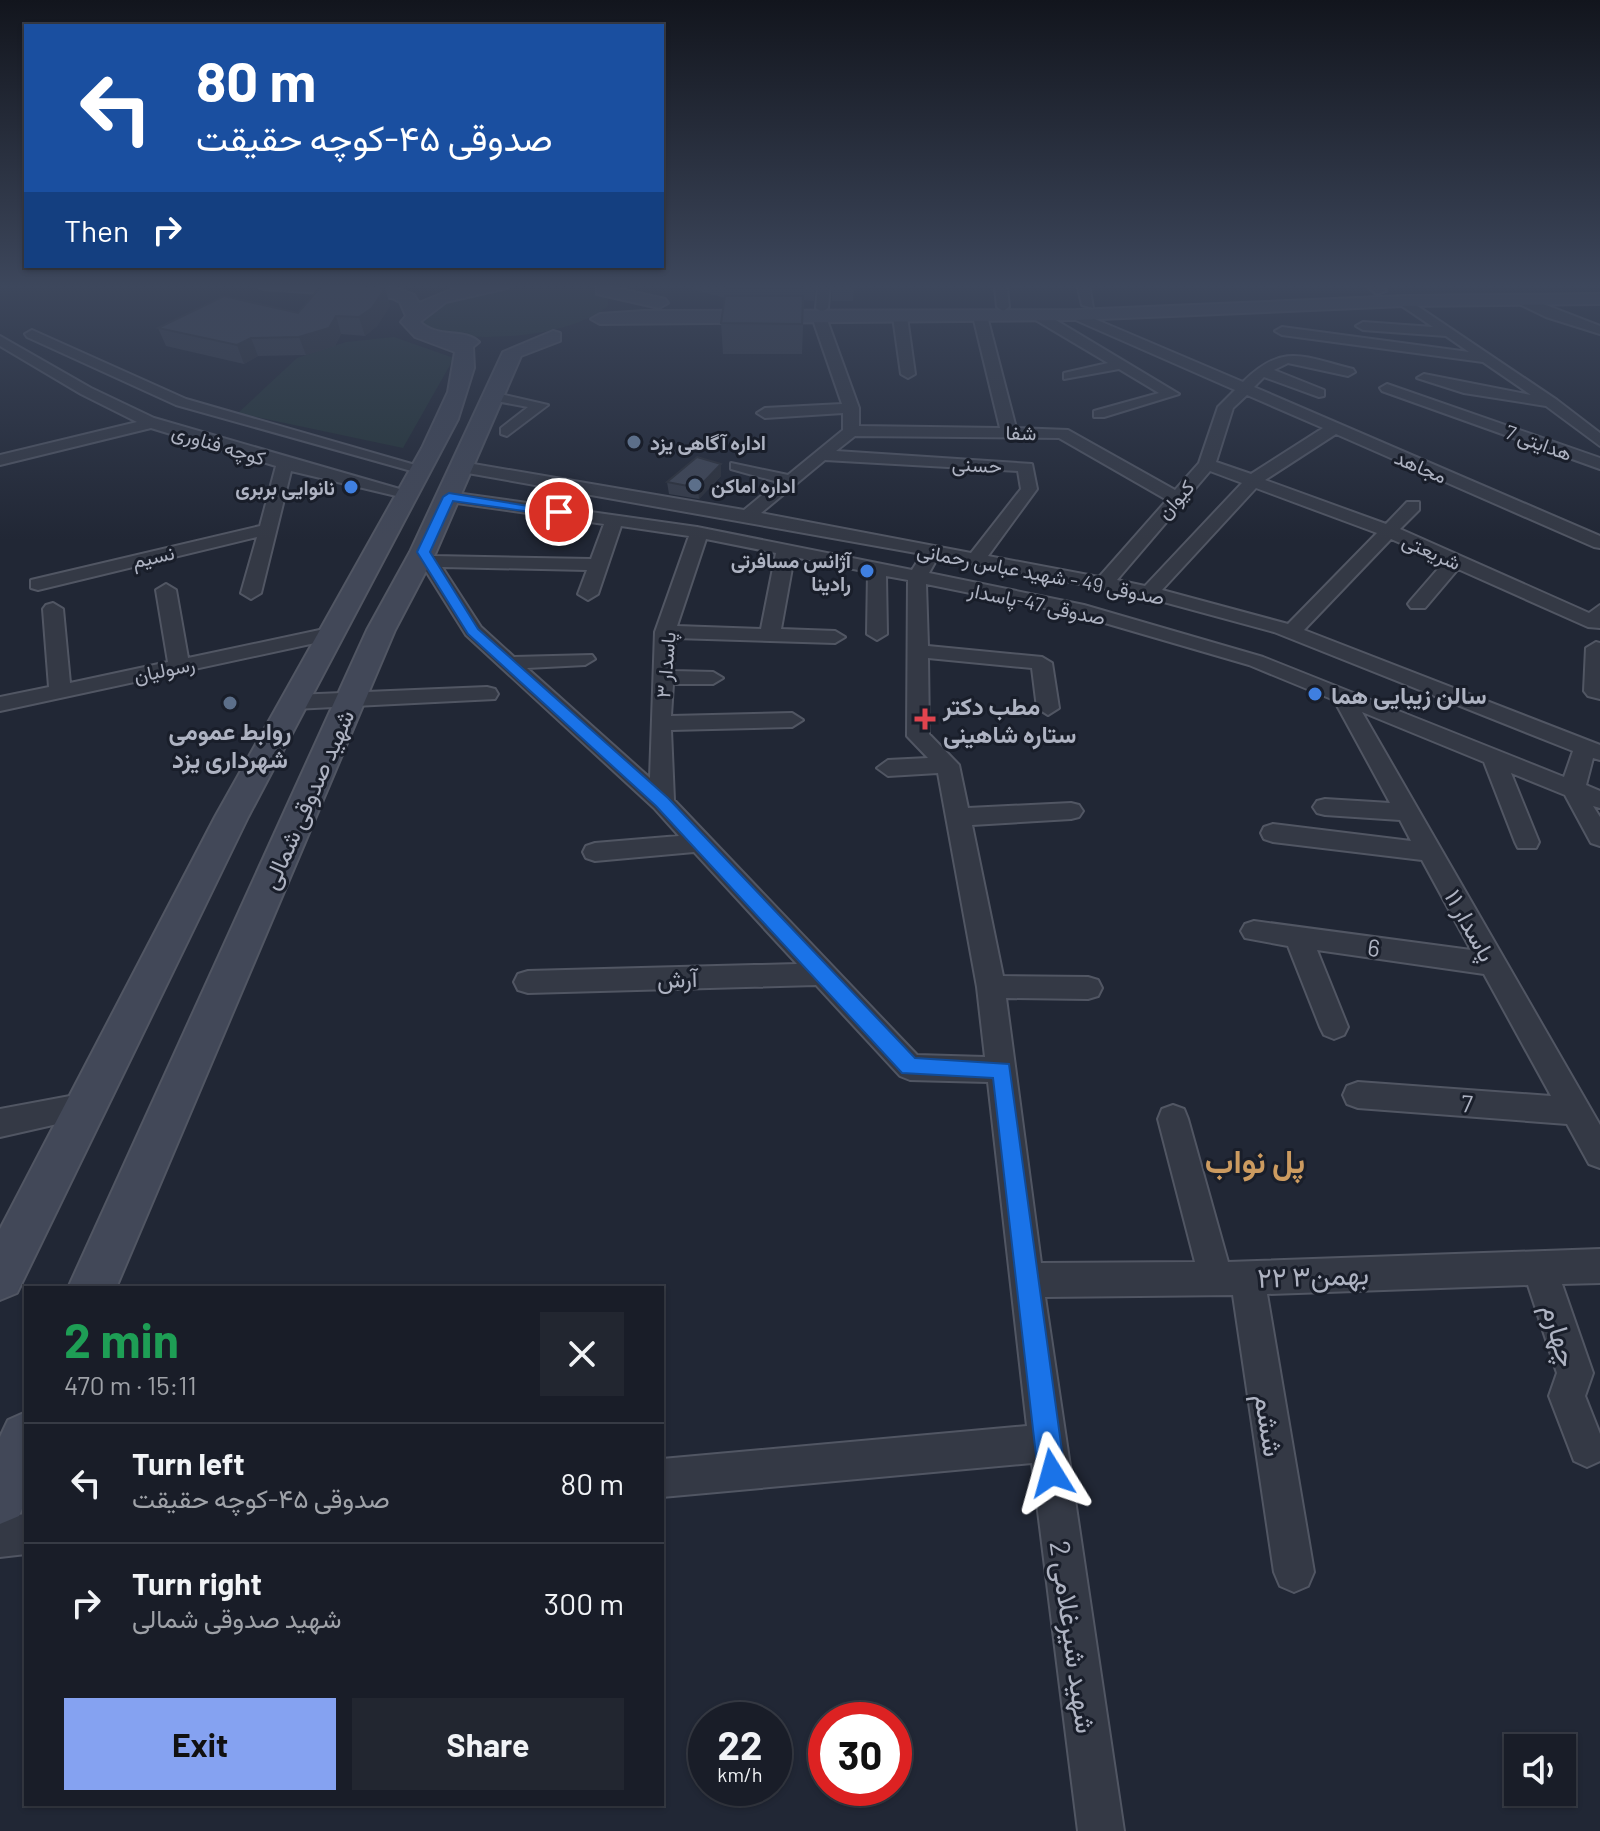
<!DOCTYPE html>
<meta charset="utf-8">
<style>
:root{--surface:#191d28;--page:#222630;--text:#f1f3f6;--muted:#9fa2a8;--line:#373b45;--accent:#85a2f1}
body{margin:0;font-family:Barlow,Vazirmatn,sans-serif;background:var(--page);color:var(--text);height:100vh;display:flex;flex-direction:column;font-size:30px;white-space:nowrap}
*{box-sizing:border-box;margin:0}
p{font-size:26px;color:var(--muted)}
.icon{flex:none;width:44px;height:44px;fill:none;stroke:currentColor;stroke-width:2;stroke-linecap:round;stroke-linejoin:round}
.map{position:relative;flex:1;overflow:hidden}
.side{position:absolute;left:24px;top:1286px;width:640px;height:520px;display:flex;flex-direction:column;background:var(--surface);border-radius:0px;box-shadow:0 2px 6px #0004,0 0 0 2px var(--line)}
.side>*{flex:none}
.top-card{position:absolute;left:24px;top:24px;width:640px;height:244px;border-radius:0px;box-shadow:0 2px 6px #0004,0 0 0 2px var(--line);background:#1a4fa0;color:#fff;overflow:hidden}
.buttons{position:absolute;left:1504px;top:1734px;display:grid;gap:16px}
.buttons a{display:grid;place-items:center;width:72px;height:72px;border-radius:0px;background:var(--surface);box-shadow:0 2px 6px #0004,0 0 0 2px var(--line);font-size:40px}
.speed{position:absolute;left:688px;top:1702px;display:flex;gap:16px;font-size:40px;font-weight:700;text-align:center}
.speed>*{display:grid;place-content:center;width:104px;height:104px;border-radius:50%;background:var(--surface);box-shadow:0 2px 6px #0004,0 0 0 2px var(--line);line-height:1}
.speed small{font-size:20px;font-weight:400}
.speed .limit{border:12px solid #d22;background:#fff;color:#111}
.pin{position:absolute;display:grid;place-items:center;width:68px;height:68px;color:#fff;margin:-34px;border:4px solid #fff;border-radius:50%;box-shadow:0 2px 8px #0007}
.me{position:absolute;width:88px;margin:-44px;rotate:352deg;stroke-linejoin:round;filter:drop-shadow(0 0 6px #0008)}
.turn{display:flex;align-items:center;gap:28px;height:168px;padding:0 40px;font-size:36px}
.turn .icon{width:104px;height:104px;stroke-width:2.5}
.turn b{display:block;font-size:56px;line-height:68px}
.then{display:flex;align-items:center;height:76px;padding:0 40px;background:#0003;gap:16px;font-size:30px}
.round{display:grid;place-items:center;flex:none;width:84px;height:84px;border-radius:0px;background:var(--page)}
.head{display:flex;align-items:center;justify-content:space-between;height:136px;padding:0 40px}
h1{font-size:48px;font-weight:700;line-height:60px;color:#1e9e55}
.primary-button{display:flex;gap:16px;margin-top:auto;padding:16px 40px}
.primary-button a{flex:1;height:92px;border-radius:0px;background:var(--accent);color:#111;font-size:32px;font-weight:700;line-height:92px;text-align:center}
.primary-button a+a{background:var(--page);color:var(--text)}
ul{padding:0;list-style:none}
li{display:flex;align-items:center;gap:24px;height:120px;padding:0 40px;border-top:2px solid var(--line)}
li div{flex:1}
li b{display:block;font-size:30px}
li em{font-style:normal}
.map>svg:first-child{display:block}
.green{fill:#253539}
.lines{fill:none;stroke-linecap:round;stroke-linejoin:round}
.street-casing{stroke:#515663;stroke-width:4}
.secondary-casing{stroke:#515663;stroke-width:4}
.street{fill:#343945;fill-rule:evenodd}
.secondary{fill:#424858;fill-rule:evenodd}
.wall{fill:#363c4a}
.shaded-wall{fill:#2c313c}
.building{fill:#3f4656;stroke:#2c313c;stroke-width:2}
.route{fill:#1a73e8;stroke:#114b97;stroke-width:2}
.service-dot{fill:#5c6f8a;stroke:#191e2a;stroke-width:3}
.shop-dot{fill:#3f7fe0;stroke:#191e2a;stroke-width:3}
.health-dot{fill:#e0444e;stroke:#191e2a;stroke-width:3}
.labels{text-anchor:middle;dominant-baseline:central;stroke-width:6;stroke-linejoin:round;paint-order:stroke}
.far-street-label{font-size:20px;fill:#aeb3c2;stroke:#191e2a}
.far-poi-label{font-size:20px;font-weight:bold;fill:#aeb3c2;stroke:#191e2a;text-anchor:start}
.poi-label{font-size:24px;font-weight:bold;fill:#aeb3c2;stroke:#191e2a;text-anchor:start}
.street-label{font-size:24px;fill:#aeb3c2;stroke:#191e2a}
.near-street-label{font-size:28px;fill:#aeb3c2;stroke:#191e2a}
.near-neighbourhood-label{font-size:32px;font-weight:bold;fill:#cc9b60;stroke:#191e2a}
</style>
<div class="map">
<svg width="1600" height="1831" viewBox="0 0 1600 1831">
<rect width="100%" height="100%" fill="#212735"/>
<path class="green" d="M563,284L592,289L608,300V306C568,339 473,343 425,330L421,322C446,287 523,284 563,284Z
M394,337L454,358L403,448L238,413L297,358L346,342Z"/>
<g class="lines">
<defs>
<path id="street" d="M818,284H830L828,308L822,312L816,308Z
M1001,284L1007,288L1009,307L1003,311L997,307L995,288Z
M1077,284H1089L1093,308L1082,305Z
M1365,284H1379L1386,291L1376,294Z
M1520,295L1600,326V334L1546,317L1515,302L1514,299Z
M1404,297L1557,400L1600,433V446L1546,406L1464,393L1417,378L1424,374L1531,395L1483,362L1282,335L1275,331L1282,327L1469,352L1446,336L1363,330L1356,326L1363,322L1433,327L1399,304L1398,301Z
M1076,311L1243,382C1283,342 1304,357 1353,369L1355,372L1348,376L1288,363L1274,370L1324,390V396L1319,397L1264,377L1254,387L1600,536V548L1594,547L1336,434L1265,480L1386,524L1407,502H1419V510L1400,529L1589,613L1600,605V628L1588,627L1458,569L1425,608H1411L1408,604L1411,600L1444,562L1391,539L1304,630L1600,745V760L1593,758L1586,785L1600,791V808L1593,806L1600,817V846L1591,843L1565,795L1511,773L1539,842L1536,848H1518L1515,842L1484,762L1362,712L1600,1125V1168L1589,1164L1567,1124L1358,1108L1347,1104L1343,1095L1347,1086L1358,1082L1551,1096L1484,974L1317,950L1348,1027L1344,1035L1334,1039L1324,1035L1320,1027L1288,946L1245,938L1241,931L1245,924L1254,921L1471,950L1422,860L1273,842L1264,839L1261,833L1264,827L1273,824L1411,841L1400,820L1325,815L1317,813L1313,807L1317,801L1325,799L1390,803L1334,700L1249,665L1074,614L926,584L928,646L1042,657L1052,663L1059,708L1048,715L1037,708L1032,668L928,658L929,734L959,765L968,808L1071,803L1079,805L1083,811L1079,817L1071,819L972,825L1003,976L1088,977L1098,980L1102,988L1098,996L1088,999L1006,998L1041,1263L1195,1262L1158,1119L1162,1109L1173,1105L1184,1109L1188,1119L1228,1262L1600,1249V1283L1562,1284L1593,1373L1585,1396L1600,1434V1461L1587,1467L1574,1461L1549,1396L1557,1373L1528,1285L1267,1294L1314,1572L1308,1586L1294,1592L1280,1586L1274,1572L1233,1295L1045,1297L1124,1831H1078L1032,1463L662,1497V1459L1027,1426L988,1082L910,1080L900,1076L816,985L528,993L518,990L514,982L518,974L528,971L797,964L694,852L595,861L586,858L583,852L586,846L595,843L679,836L654,808L466,635L414,552L423,547L434,556L591,559L604,524L443,501L440,497L449,492L697,527L912,570L922,554L462,472L454,467L462,462L744,510L778,482L731,469V463L788,475L843,430V413L765,418L757,413L765,408L842,404L812,317L819,313L826,317L859,408V426L1000,428L973,316L980,312L987,316L1016,428L1068,430L1175,490L1199,463L1218,407L1235,390L1071,318L1069,315ZM1247,395L1323,428L1251,474L1216,462L1233,408ZM855,436L1059,438L1167,500L1099,577L988,556L1037,489L1032,464L836,451ZM825,460L1018,471L1021,489L971,553L761,513ZM1210,471L1242,483L1145,586L1117,580ZM1256,488L1377,533L1288,624L1162,590ZM621,526L689,536L655,632L650,778L527,668L585,665L595,659L592,655L514,657L481,627L442,567L587,570L578,594L588,600L598,594ZM706,539L776,553L761,629L677,626ZM794,557L868,572L867,634L877,640L887,634L886,576L908,580L907,736L928,758L888,760L877,768L888,776L938,773L977,987L985,1057L917,1055L674,800L671,730L792,727L803,720L792,713L671,716L673,684H713L723,678L713,672L673,671L675,638L835,643L845,637L835,631L781,629ZM938,557L1138,595L1274,632L1573,751L1564,777L1263,657L1084,605L929,573Z
M900,313L907,317L915,374L908,378L901,374L893,317Z
M1034,313H1044L1179,394L1104,417H1094V411L1159,393L1119,369L1064,379V373L1108,363L1034,319Z
M32,330L186,399L429,469L427,472H415L176,405L27,337L25,334Z
M0,336L91,388L154,418L417,494L409,499L291,471L261,593L251,599L241,593L257,537L38,590L31,588V580L260,526L276,466L151,428L0,465V455L137,422L81,394L0,346Z
M1387,384L1600,458V469L1382,391L1380,388Z
M496,393L548,405L507,436L501,434V428L528,407L491,400V394Z
M166,584L176,590L188,658L329,628L339,634L329,640L0,711V697L49,687L43,609L46,605L53,603L63,609L70,683L168,662L156,590Z
M1596,642L1600,643V699L1588,696L1584,691L1586,648Z
M487,687L495,689L498,694L495,699L294,709L283,702L294,695Z
M86,1093L97,1097L101,1106L97,1115L0,1137V1109Z
M26,1514V1554L0,1557V1517Z"/>
<path id="secondary" d="M254,284L395,288L414,295L419,303L463,285L510,284L507,288L446,302L420,322C438,339 464,328 479,342L473,347L474,368L458,419L248,817L17,1293L0,1300V1229L215,817L422,448L448,392L455,352L415,337L401,322L406,316L400,302L392,298L263,289Z
M603,285L665,299L668,303L659,308L597,294V286Z
M1600,294V304L1404,306L1076,320L600,324L591,319L600,314L644,311L1076,310L1404,296Z
M553,331L560,333V341L521,356L436,552L395,630L116,1288H68L367,630L410,552L503,352Z
M26,1412V1499L19,1516L0,1524V1437L8,1420Z"/>
</defs>
<use href="#street" class="street-casing"/>
<use href="#secondary" class="secondary-casing"/>
<use href="#street" class="street"/>
<use href="#secondary" class="secondary"/>
</g>
<path class="wall" d="M673,284H817L814,301L804,300L802,354H723L721,323L725,298Z
M832,284H854L853,301H832Z
M385,288L390,306L377,326L365,336L341,334L335,346L306,355L258,356L244,364L166,346L158,328L298,313Z
M721,476L699,499L669,494L667,482Z"/>
<path class="shaded-wall" d="M814,284H817L814,301Z
M385,288L390,306L377,326L365,336L359,317Z
M336,316L341,334L335,346L306,355L299,337Z
M251,338L258,356L244,364L237,345Z
M721,464V476L699,499L698,488Z"/>
<path class="building" d="M323,284H348L385,288L372,308L359,317L336,316L329,328L299,337L251,338L237,345L158,328L224,296L298,313Z
M729,284H804L803,288H728Z
M725,296H803L802,324L721,323Z
M697,457L721,464L698,488L667,482Z"/>
<linearGradient id="sky" x2="0" y2="1"><stop stop-color="#12151d"/><stop offset="0.53" stop-color="#3d475c"/><stop offset="1" stop-color="#3d475c" stop-opacity="0"/></linearGradient>
<rect width="1600" height="540" fill="url(#sky)"/>
<path class="route" d="M449,493L565,512L559,516L453,501L430,552L478,629L668,798L915,1058L1009,1064L1065,1473L1061,1483L1052,1486L1042,1483L1038,1473L993,1078L902,1073L656,806L468,634L417,552L443,497Z"/>
<g class="service-dot">
<circle cx="634" cy="442" r="8"/>
<circle cx="695" cy="485" r="8"/>
<circle cx="230" cy="703" r="8"/>
</g>
<g class="shop-dot">
<circle cx="351" cy="487" r="8"/>
<circle cx="867" cy="571" r="8"/>
<circle cx="1315" cy="694" r="8"/>
</g>
<path class="health-dot" d="M921 707h8v8h8v8h-8v8h-8v-8h-8v-8h8z"/>
<g class="labels">
<g class="far-street-label">
<text transform="translate(1021 432) rotate(1)">شفا</text>
<text transform="translate(1539 442) rotate(20)">هدایتی 7</text>
<text transform="translate(219 444) rotate(17)">کوچه فناوری</text>
<text transform="translate(977 464) rotate(3)">حسنی</text>
<text transform="translate(1421 466) rotate(23)">مجاهد</text>
<text transform="translate(1175 499) rotate(-48)">کیوان</text>
<text transform="translate(1432 551) rotate(24)">شریعتی</text>
<text transform="translate(153 556) rotate(-13)">نسیم</text>
<text transform="translate(1041 573) rotate(11)">صدوقی 49 - شهید عباس رحمانی</text>
<text transform="translate(1037 603) rotate(12)">صدوقی 47-پاسدار</text>
<text transform="translate(665 665) rotate(-85)">پاسدار ۳</text>
<text transform="translate(164 669) rotate(-12)">رسولیان</text>
</g>
<g class="far-poi-label">
<text x="650" y="442">اداره آگاهی یزد</text>
<text x="711" y="485">اداره اماکن</text>
<text x="335" y="487" text-anchor="end">نانوایی بربری</text>
<text x="851" y="560" text-anchor="end">آژانس مسافرتی<tspan x="851" dy="23">رادینا</tspan></text>
</g>
<g class="poi-label">
<text x="1331" y="694">سالن زیبایی هما</text>
<text x="943" y="705">مطب دکتر<tspan x="943" dy="28">ستاره شاهینی</tspan></text>
<text x="230" y="730" text-anchor="middle">روابط عمومی<tspan x="230" dy="28">شهرداری یزد</tspan></text>
</g>
<g class="street-label">
<text transform="translate(307 799) rotate(-66)">شهید صدوقی شمالی</text>
<text transform="translate(1471 925) rotate(61)">پاسدار ۱۱</text>
<text transform="translate(1374 947) rotate(8)">6</text>
<text transform="translate(677 978) rotate(-2)">آرش</text>
<text transform="translate(1467 1103) rotate(4)">7</text>
</g>
<g class="near-street-label">
<text transform="translate(1313 1275) rotate(-2)">۲۲ بهمن۳</text>
<text transform="translate(1561 1335) rotate(74)">چهارم</text>
<text transform="translate(1270 1425) rotate(81)">ششم</text>
<text transform="translate(1074 1637) rotate(82)">شهید شیرغلامی 2</text>
</g>
<g class="near-neighbourhood-label">
<text x="1255" y="1160">پل نواب</text>
</g>
</g>
</svg>
<div class="buttons">
<a><svg class="icon" aria-label="sound" viewBox="0 0 24 24"><path d="M4 9h4l5-4v14l-5-4H4zM17 9q2 3 0 6"/></svg></a>
</div>
<div class="speed"><div>22<small>km/h</small></div><div class="limit">30</div></div>
<div class="pin" style="left:559px;top:512px;background:#d93025"><svg class="icon" aria-label="arrive" viewBox="0 0 24 24"><path d="M6 21V4h12l-3 4 3 4H6"/></svg></div>
<svg class="me" style="left:1052px;top:1473px" viewBox="-20 -20 40 40"><path d="M0-17L14 15 0 8-14 15z" fill="#1a73e8" stroke="#fff" stroke-width="4"/></svg>
<div class="top-card">
<div class="turn"><svg class="icon" aria-label="left" viewBox="0 0 24 24"><path d="M17 20v-9H6M10 6l-5 5 5 5"/></svg><div><b>80 m</b>صدوقی ۴۵-کوچه حقیقت</div></div>
<div class="then">Then<svg class="icon" aria-label="right" viewBox="0 0 24 24"><path d="M7 20v-9h11M14 6l5 5-5 5"/></svg></div>
</div>
<section class="side">
<div class="head"><div><h1>2 min</h1><p>470 m · 15:11</p></div><a class="round"><svg class="icon" aria-label="close" viewBox="0 0 24 24"><path d="M6 6l12 12M18 6L6 18"/></svg></a></div>
<ul>
<li><svg class="icon" aria-label="left" viewBox="0 0 24 24"><path d="M17 20v-9H6M10 6l-5 5 5 5"/></svg><div><b>Turn left</b><p>صدوقی ۴۵-کوچه حقیقت</p></div><em>80 m</em></li>
<li><svg class="icon" aria-label="right" viewBox="0 0 24 24"><path d="M7 20v-9h11M14 6l5 5-5 5"/></svg><div><b>Turn right</b><p>شهید صدوقی شمالی</p></div><em>300 m</em></li>
</ul>
<div class="primary-button"><a>Exit</a><a>Share</a></div>
</section>
</div>
